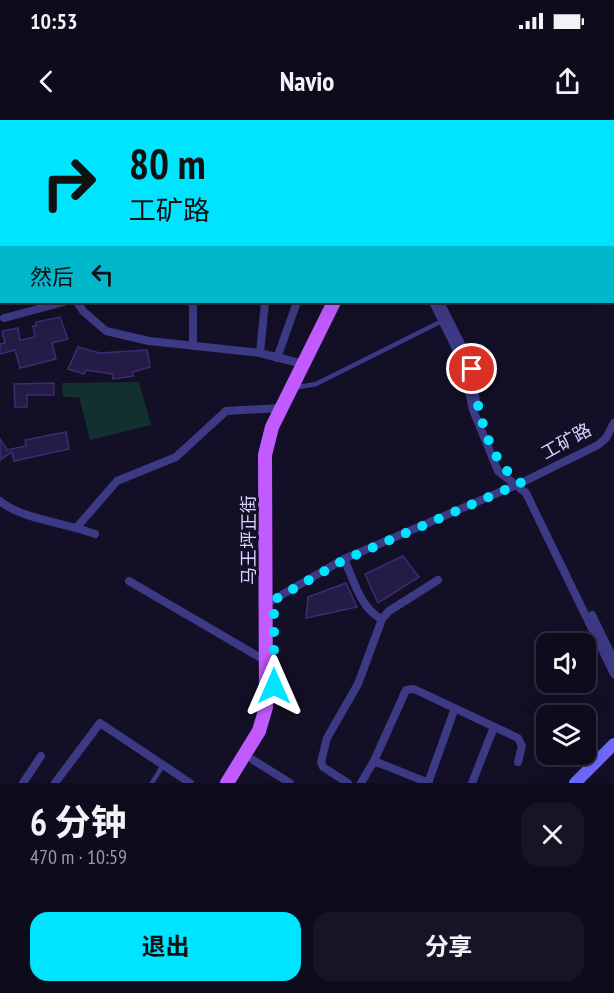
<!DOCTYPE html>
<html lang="zh">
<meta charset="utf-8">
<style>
:root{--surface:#0e0b1c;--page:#171425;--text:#f1f3f6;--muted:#9b9ba3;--line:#2e2b3b;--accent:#00e5ff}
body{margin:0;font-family:"PT Sans Narrow","Noto Sans SC",sans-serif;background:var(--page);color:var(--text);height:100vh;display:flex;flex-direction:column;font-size:22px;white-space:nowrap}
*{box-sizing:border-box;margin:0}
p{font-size:20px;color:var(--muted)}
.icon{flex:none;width:33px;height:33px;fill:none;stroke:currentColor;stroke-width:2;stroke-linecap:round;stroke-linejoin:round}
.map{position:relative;height:663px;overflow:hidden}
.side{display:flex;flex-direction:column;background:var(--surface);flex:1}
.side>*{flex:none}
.guide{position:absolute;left:0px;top:0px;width:615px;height:183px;box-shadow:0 6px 24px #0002,0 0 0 2px var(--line);background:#00e5ff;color:#111;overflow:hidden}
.fabs{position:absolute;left:536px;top:513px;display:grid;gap:12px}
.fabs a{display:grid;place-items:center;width:60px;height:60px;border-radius:12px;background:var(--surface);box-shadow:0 6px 24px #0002,0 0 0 2px var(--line);font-size:30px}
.pin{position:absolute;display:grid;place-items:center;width:51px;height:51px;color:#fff;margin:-26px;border:3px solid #fff;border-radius:50%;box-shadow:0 2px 6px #0007}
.me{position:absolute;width:66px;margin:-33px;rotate:0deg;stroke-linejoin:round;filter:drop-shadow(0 0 4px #0008)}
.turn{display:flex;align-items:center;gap:21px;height:126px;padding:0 30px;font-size:27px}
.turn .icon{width:78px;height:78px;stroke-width:2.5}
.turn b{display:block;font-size:42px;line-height:51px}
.then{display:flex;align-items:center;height:57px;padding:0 30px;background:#0003;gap:12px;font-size:22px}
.round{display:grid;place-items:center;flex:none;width:63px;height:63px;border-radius:18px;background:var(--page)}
.overview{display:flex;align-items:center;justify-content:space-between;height:102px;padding:0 30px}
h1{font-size:36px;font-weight:700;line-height:45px}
.action{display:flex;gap:12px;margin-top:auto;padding:12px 30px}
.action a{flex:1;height:69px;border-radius:18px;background:var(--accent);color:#111;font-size:24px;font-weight:700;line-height:69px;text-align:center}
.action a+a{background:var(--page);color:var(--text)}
.status{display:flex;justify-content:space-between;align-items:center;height:42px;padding:0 30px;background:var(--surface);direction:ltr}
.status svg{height:16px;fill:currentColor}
header{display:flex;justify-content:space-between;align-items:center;height:78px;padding:0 30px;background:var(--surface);font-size:27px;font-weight:700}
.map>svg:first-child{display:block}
.green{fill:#12302f}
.building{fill:#241b47;stroke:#3b2d73;stroke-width:1.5}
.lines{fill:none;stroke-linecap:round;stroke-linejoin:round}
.lane{stroke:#3d3a85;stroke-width:4.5}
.street{stroke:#3d3a85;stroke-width:8}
.secondary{stroke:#6f6bff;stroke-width:12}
.primary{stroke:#c25bff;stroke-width:14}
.route{stroke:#00e5ff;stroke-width:10;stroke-dasharray:0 18}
.labels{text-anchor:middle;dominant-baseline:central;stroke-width:6;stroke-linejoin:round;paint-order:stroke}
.street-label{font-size:18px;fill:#d9d4ff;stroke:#130f26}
</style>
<div class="status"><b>10:53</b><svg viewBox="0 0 49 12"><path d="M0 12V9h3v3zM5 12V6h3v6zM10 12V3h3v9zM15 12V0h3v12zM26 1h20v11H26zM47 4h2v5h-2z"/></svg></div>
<header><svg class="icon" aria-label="back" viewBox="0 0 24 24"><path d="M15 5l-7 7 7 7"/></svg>Navio<svg class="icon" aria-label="share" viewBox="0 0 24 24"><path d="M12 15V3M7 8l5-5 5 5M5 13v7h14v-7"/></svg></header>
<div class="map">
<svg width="614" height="663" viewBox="0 0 614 663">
<rect width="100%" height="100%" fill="#130f26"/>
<path class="green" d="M139,262L151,305L90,320L79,277H63L62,263Z"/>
<path class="building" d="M60,197L68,219L52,223L56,239L20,248L15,230L0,234V224L5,223L2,211L18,208L20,220L35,217L33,206H36V202Z
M78,227L100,233L147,230L150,247L133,252V256L113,259L112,254L86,250L84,254L68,249Z
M54,263V275H27V287H15L14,264Z
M66,312L69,329L14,341L12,332L0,340V319L7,330L26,326L25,320Z
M403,436L419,457L378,483L365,454Z
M346,463L357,487L306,498L308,477Z"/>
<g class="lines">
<path class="lane" d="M299,267L316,264L442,201
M152,663L163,645"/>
<path class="street" d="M415,2L416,0
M0,174L2,173
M77,182L83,191L106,211L149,221L260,233L303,244
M433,182L463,243L473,290L498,351L526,373L614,554
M440,182L470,242L476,281
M4,198L64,182
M193,226V182
M260,233L265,182
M277,238L297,182
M0,381C21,399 67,403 95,414
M77,407L117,361L176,337L226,291L281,288
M344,439C354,460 361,490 382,499
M129,461L266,541
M266,484L344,439L521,363L598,325L606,318L614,303
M592,495L614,540
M253,640L290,663
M374,641L429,663
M23,663L41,636
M55,663L100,603L190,663
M348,663L323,647L321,642L327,618L358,564L382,499L389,491L438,460
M361,663L374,641L406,570L414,569L518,618L522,626L518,642
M428,663L455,588
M472,663L494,607"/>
<path class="secondary" d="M575,663L614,624"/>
<path class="primary" d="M431,2L432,0
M442,2L443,0
M227,663L259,611L266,587L265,335L272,307L334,182"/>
</g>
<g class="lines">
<path class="route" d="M274,566V480L344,440L521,363C487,341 477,288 472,249"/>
</g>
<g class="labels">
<g class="street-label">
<text transform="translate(566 321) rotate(-29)">工矿路</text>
<text transform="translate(248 420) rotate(-90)">马王坪正街</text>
</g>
</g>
</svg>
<div class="fabs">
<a><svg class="icon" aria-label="sound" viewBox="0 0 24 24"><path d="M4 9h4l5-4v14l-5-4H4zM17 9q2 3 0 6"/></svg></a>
<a><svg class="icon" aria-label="layers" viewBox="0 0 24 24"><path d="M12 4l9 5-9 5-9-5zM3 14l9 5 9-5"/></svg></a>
</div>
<div class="pin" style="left:472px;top:249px;background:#d93025"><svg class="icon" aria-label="arrive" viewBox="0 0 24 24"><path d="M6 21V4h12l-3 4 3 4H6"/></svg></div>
<svg class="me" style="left:274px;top:566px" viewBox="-20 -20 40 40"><path d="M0-17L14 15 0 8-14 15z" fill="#00e5ff" stroke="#fff" stroke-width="4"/></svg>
<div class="guide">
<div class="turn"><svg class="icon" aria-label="right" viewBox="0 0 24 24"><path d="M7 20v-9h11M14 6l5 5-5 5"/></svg><div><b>80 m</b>工矿路</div></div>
<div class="then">然后<svg class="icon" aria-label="left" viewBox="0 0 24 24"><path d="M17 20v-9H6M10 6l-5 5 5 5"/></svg></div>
</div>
</div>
<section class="side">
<div class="overview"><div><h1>6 分钟</h1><p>470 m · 10:59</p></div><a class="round"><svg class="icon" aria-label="close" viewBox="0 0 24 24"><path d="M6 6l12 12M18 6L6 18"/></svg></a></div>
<div class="action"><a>退出</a><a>分享</a></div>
</section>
